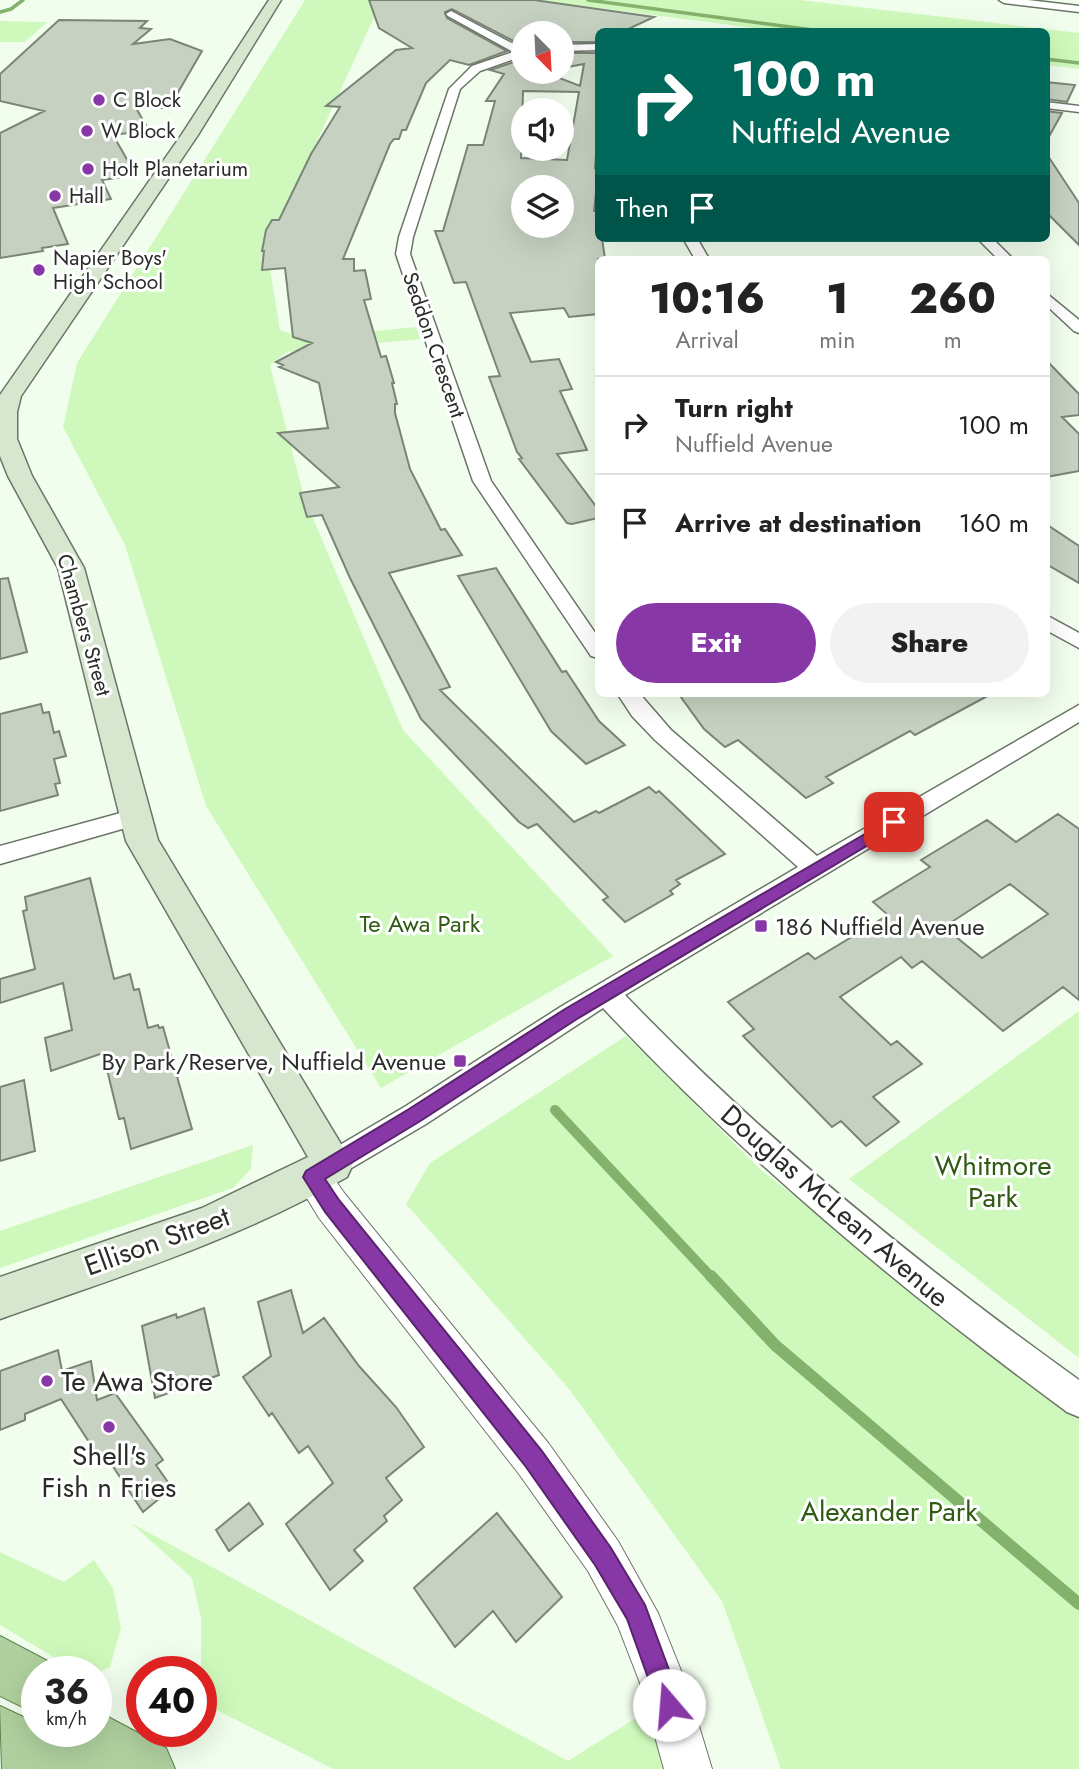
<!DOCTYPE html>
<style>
:root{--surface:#fff;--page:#f2f2f2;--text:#222;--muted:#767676;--line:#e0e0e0;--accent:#8837a6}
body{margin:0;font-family:Jost,sans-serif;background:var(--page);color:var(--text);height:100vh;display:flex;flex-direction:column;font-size:26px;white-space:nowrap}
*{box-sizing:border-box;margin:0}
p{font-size:23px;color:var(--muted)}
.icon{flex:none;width:38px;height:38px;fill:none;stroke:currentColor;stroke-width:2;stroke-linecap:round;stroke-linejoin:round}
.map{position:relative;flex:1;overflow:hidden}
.details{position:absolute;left:595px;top:256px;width:455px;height:441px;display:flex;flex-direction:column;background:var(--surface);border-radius:10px;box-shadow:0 7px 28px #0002}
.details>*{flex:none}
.top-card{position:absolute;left:595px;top:28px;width:455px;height:214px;border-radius:10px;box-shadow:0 7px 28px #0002;background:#00695c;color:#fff;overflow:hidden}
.needle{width:46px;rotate:156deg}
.tools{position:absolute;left:511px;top:21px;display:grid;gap:14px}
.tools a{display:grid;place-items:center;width:63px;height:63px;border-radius:50%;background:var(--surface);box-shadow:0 7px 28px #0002;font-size:35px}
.speed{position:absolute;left:21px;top:1656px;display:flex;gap:14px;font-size:35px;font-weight:700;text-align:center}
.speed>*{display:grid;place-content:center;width:91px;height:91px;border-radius:50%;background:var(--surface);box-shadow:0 7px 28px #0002;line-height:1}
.speed small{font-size:18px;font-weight:400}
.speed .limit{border:10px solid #d22;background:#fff;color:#111}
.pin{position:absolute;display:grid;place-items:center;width:60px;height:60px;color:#fff;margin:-30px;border-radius:14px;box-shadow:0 4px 10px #0006}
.me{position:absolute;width:77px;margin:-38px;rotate:342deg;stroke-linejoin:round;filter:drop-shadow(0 0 5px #0008)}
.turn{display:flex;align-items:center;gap:24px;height:147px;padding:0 21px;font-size:32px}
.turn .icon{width:91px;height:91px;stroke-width:2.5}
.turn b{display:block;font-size:49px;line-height:60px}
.then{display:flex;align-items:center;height:66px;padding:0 21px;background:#0003;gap:14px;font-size:26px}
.eta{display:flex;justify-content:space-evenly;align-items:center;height:119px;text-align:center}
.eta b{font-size:42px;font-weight:800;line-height:49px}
.action{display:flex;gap:14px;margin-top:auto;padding:14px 21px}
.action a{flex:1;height:80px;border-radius:42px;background:var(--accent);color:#fff;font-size:28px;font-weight:800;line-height:80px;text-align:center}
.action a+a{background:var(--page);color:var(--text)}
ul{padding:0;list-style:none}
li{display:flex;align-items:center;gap:21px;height:98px;padding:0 21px;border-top:2px solid var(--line)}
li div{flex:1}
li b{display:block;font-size:26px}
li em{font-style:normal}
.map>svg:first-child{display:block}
.green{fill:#cff9bc}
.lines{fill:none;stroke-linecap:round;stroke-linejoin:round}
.stream-far2{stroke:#83b26c;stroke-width:3.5}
.stream-far1{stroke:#83b26c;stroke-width:10}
.stream{stroke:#83b26c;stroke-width:12}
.building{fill:#c6d1c1;stroke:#7b8577;stroke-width:2;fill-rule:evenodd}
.minor-casing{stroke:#6b7567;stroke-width:3}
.tertiary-casing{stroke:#6b7567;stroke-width:2}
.secondary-casing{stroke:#6b7567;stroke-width:3}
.primary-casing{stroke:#5e824b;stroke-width:2}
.minor{fill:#fff;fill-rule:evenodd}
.tertiary{fill:#fff;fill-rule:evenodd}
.secondary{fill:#d7e7cf;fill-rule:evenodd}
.primary{fill:#afd09e;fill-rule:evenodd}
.route{fill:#8837a6;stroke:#58246c;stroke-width:2}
.poi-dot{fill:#8837a6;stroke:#fff;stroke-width:2.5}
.labels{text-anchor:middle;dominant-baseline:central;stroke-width:6;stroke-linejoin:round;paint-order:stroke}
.far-poi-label{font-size:21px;fill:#292d27;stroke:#fff;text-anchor:start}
.far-street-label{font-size:21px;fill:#292d27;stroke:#fff}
.park-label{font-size:24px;fill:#2f5b13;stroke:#fff}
.poi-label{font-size:24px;fill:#292d27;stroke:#fff;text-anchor:start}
.near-park-label{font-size:28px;fill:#2f5b13;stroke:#fff}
.near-street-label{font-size:28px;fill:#292d27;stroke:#fff}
.near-poi-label{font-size:28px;fill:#292d27;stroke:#fff;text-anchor:start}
</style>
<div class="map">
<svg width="1079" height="1769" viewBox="0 0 1079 1769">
<rect width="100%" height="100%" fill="#f2feed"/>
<path class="green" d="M305,0H382L267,250L280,330L302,338L416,327L420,339L287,352L270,365L304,497L403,730L613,956L381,1088L206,806L125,545L63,427L77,363Z
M536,0H800L1079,33V69L1047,65L1046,32H785Z
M0,21L47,22L25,42H0Z
M1079,1011V1358L849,1179Z
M626,1036L761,1170L1079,1417V1769H781L722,1601L569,1389L406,1204L430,1163Z
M253,1145L251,1169L233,1188L0,1268V1231Z
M131,1523L568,1761L658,1704L675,1769H333L201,1702V1618L192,1578Z
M0,1552L64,1582L94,1560L113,1588L121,1628L110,1667L96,1674V1671H77L0,1625Z"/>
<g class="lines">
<path class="stream-far2" d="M588,0L828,32
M0,12L11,9L23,0
M1046,59L1079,63"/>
<path class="stream-far1" d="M555,1110L712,1278"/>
<path class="stream" d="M711,1276L775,1345L1079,1604"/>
</g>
<path class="building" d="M369,0H534L654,17L622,32H598V42H562V33H523V46L452,9L445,12L447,18L507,51L469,65L450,60L426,83L406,130H402L399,139H394L390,144L343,259H354V271L365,270L371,299L364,300L381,357L386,356L394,383H392L397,404H395V413L410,469L441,530L445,529L462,555L389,573L450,687L440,690L574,822L596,811L599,813L649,787L656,793L659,791L725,854L676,880L680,884L670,891L673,894L625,922L603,900L608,897L537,824L528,828L519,822L421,719L350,578L322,515L307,517L300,493L339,487L278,433L328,428L319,383L279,367L283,365L276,362L312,343L293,337L285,268L262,270L264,251H262L266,230L272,220H279L311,154L340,107L326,106L396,50L412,48L379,28Z
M59,20L147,21L140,28L151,29L133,44L170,39L202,51L169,108H136L147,127L141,128L143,131L113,135L136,175L102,180L111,199L53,208L68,244L42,248L43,251L0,258V133L44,111L0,101V74Z
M598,53V129L595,168L598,175L594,211H598V238H602L605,259H598V314L569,317L564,308L510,313L531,362L559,359L572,389L560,391L587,450L557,454L598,509V518L572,524L567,523L519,459L522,458L517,452L489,377L500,376L466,282L454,283L435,231H443L468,145H483L495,101H486L504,74L490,70L523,59V72H544L580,86L584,64L562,68V53ZM523,91L579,92L567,160L521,158ZM523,187H562V226H523Z
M1046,82L1075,85L1067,102L1046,99Z
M1046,111L1062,113L1046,142Z
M1046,153L1079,203V245L1046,212Z
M1046,360L1079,394V415L1062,417L1079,434V471L1046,477Z
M1046,524L1079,546V583L1046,564Z
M496,568L562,672L566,671L599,721L625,745L586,764L551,731L458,576Z
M8,578L27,652L0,659V579Z
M678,693H993L915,735L910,731L826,777L833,783L806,798L738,740L725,747L704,729Z
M41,704L43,713L49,712L54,733L59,731L66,756L54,759L60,783L55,784L58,795L0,811V714Z
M1058,814L1079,829V1000L1063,987L1003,1031L922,961L912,968L901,957L840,997L891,1045L897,1041L922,1064L873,1097L899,1122L866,1146L841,1121L832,1127L743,1036L754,1029L728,1002L808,953L815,959L888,915L873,902L930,867L921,860L987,820L1016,842ZM1010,884L1048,914L982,958L944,927Z
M90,878L114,979L130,974L134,990L139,989L148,1028L158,1025L159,1028L163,1027L192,1129L131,1149L124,1118L119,1119L103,1053L51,1071L45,1038L72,1030L63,983L0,1003V979L35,969L23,911L27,910L25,897Z
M24,1080L35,1151L0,1161V1087Z
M291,1290L303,1333L324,1318L359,1366L396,1407L424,1447L386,1478L402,1500L384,1516L387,1521L354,1550L363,1561L330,1590L286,1524L333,1483L308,1446L299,1453L272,1413L269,1416L243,1377L271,1356L258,1302Z
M204,1308L219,1375L155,1398L142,1326L176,1314L177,1318Z
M58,1350L62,1371L91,1361L97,1400L115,1393L163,1460L156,1465L172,1488L143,1512L108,1459L102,1462L61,1399L25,1414V1420L0,1430V1371Z
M249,1503L263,1524L229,1551L216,1530Z
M497,1513L562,1597L516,1642L493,1611L455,1647L414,1588Z"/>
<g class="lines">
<defs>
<path id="minor" d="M999,0H1028L1079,6V12L1004,3Z
M451,11L523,49V56L480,71L460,89L413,237L410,254L491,481L598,637V658L591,656L473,481L396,254L399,237L449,89L472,66L513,52L448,16L446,14Z
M598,44V50L562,51V45Z
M1046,102L1079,106V112L1046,108Z
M683,238H697L709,259H695Z
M977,238H992L1013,259H998Z
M1046,293L1079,320V333L1074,331L1046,305Z
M1046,615L1079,633V648L1046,630Z
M617,693H639L671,730L817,856L1079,705V722L625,995C763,1139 917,1264 1079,1380V1417L1067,1412C901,1290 744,1159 603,1008L426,1124L343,1173L333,1177L323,1173L318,1164L323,1155L406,1106L562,1006L798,867L655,740L632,716Z
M135,809L143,811L147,817L143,823L0,864V846Z"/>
<path id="tertiary" d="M312,1161L325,1166L345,1194L549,1444L618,1541L658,1613L686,1683L712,1769H664L640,1683L618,1626L588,1571L519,1474L319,1218L294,1177L299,1166Z"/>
<path id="secondary" d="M269,0H281L198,135L21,396L17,412V439L32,476L84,568L158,840L353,1164L347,1177C238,1240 118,1277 0,1319V1277L202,1208L308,1157L126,841L58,568L8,476L0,456V395L182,134Z"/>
<path id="primary" d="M0,1636L57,1666L59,1671H37V1714L0,1696Z
M0,1706L32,1721L37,1720V1731H96V1707L104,1710L110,1718L166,1748L175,1769H2Z"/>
</defs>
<use href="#minor" class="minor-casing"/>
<use href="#tertiary" class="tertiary-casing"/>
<use href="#secondary" class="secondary-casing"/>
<use href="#primary" class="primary-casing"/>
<use href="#minor" class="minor"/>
<use href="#tertiary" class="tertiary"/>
<use href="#secondary" class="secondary"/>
<use href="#primary" class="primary"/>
</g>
<path class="route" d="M894,817L900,818L902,822L900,826L577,1019L422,1120L325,1179L339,1200L542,1451L611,1548L645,1605L682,1705L678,1714L669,1717L661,1714L627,1619L595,1565L526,1467L325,1212L303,1177L306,1171L409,1109L565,1009Z"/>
<g class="poi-dot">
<circle cx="99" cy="100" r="7"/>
<circle cx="87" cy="131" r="7"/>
<circle cx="88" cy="169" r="7"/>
<circle cx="55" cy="196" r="7"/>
<circle cx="39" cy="270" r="7"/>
<rect x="754" y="919" width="14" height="14" rx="3.5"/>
<rect x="453" y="1054" width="14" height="14" rx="3.5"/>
<circle cx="47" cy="1381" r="7"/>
<circle cx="109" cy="1427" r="7"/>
</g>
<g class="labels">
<g class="far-poi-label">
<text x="113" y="100">C Block</text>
<text x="101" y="131">W Block</text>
<text x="102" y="169">Holt Planetarium</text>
<text x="69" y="196">Hall</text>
<text x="53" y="258">Napier Boys'<tspan x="53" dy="24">High School</tspan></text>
</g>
<g class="far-street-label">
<text transform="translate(434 345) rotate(71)">Seddon Crescent</text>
<text transform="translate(84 625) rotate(74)">Chambers Street</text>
</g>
<g class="park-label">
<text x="420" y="923">Te Awa Park</text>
</g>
<g class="poi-label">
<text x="775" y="926">186 Nuffield Avenue</text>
<text x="446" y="1061" text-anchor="end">By Park/Reserve, Nuffield Avenue</text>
</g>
<g class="near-park-label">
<text x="993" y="1165">Whitmore<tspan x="993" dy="32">Park</tspan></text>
<text x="889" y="1511">Alexander Park</text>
</g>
<g class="near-street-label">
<text transform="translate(835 1206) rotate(41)">Douglas McLean Avenue</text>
<text transform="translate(157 1241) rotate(-20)">Ellison Street</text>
</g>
<g class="near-poi-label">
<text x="61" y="1381">Te Awa Store</text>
<text x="109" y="1455" text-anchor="middle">Shell's<tspan x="109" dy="32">Fish n Fries</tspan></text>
</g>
</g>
</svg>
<div class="tools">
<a><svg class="needle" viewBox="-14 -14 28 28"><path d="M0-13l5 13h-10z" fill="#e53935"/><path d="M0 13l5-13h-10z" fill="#767676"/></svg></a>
<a><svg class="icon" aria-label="sound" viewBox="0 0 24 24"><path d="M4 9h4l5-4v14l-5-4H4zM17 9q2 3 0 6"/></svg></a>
<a><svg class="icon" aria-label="layers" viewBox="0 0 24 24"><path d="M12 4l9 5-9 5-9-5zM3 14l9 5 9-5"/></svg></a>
</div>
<div class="speed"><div>36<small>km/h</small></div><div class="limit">40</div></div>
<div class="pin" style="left:894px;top:822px;background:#d93025"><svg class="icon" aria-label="arrive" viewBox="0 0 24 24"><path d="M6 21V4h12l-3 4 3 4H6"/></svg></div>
<svg class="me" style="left:669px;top:1705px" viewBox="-20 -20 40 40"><circle r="19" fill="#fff"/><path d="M0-13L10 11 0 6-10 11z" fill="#8837a6"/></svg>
<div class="top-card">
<div class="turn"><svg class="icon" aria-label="right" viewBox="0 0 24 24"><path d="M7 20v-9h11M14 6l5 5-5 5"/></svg><div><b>100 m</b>Nuffield Avenue</div></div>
<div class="then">Then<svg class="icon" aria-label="arrive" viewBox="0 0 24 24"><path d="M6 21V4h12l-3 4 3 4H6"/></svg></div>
</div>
<section class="details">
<div class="eta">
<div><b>10:16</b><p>Arrival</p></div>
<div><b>1</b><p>min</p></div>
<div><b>260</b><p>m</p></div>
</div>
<ul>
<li><svg class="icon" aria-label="right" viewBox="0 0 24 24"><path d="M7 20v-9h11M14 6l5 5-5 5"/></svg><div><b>Turn right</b><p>Nuffield Avenue</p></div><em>100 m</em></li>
<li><svg class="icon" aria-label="arrive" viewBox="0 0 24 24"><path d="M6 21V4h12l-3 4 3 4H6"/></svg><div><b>Arrive at destination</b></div><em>160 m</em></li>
</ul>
<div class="action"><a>Exit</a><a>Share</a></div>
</section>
</div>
